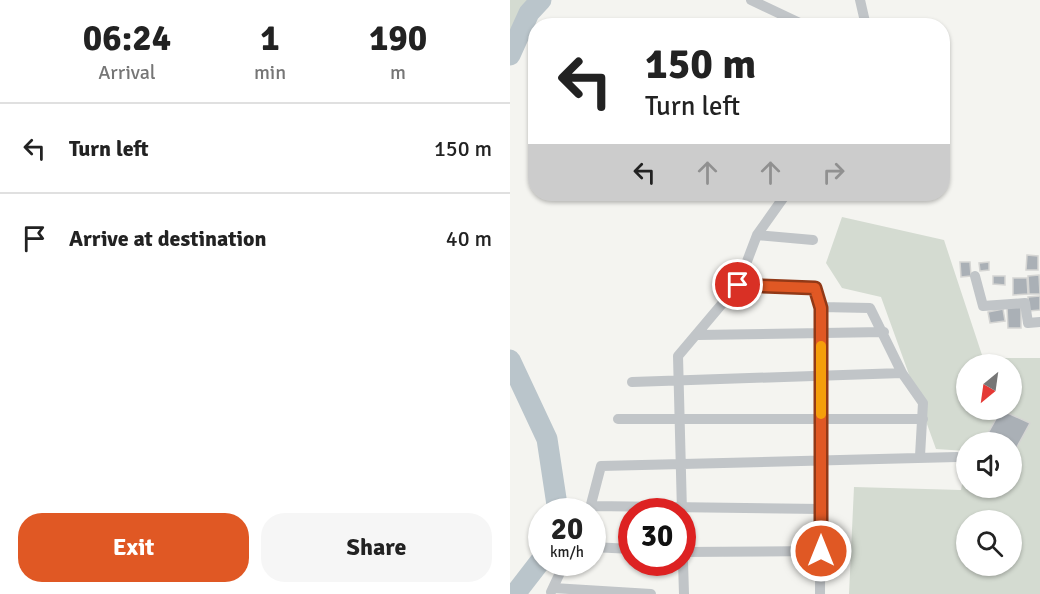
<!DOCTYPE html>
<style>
:root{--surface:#fff;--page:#f6f6f6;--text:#222;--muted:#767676;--line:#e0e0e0;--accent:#e05824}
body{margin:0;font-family:Signika,sans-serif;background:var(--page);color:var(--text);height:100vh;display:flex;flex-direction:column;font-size:22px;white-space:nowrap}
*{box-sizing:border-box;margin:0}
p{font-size:20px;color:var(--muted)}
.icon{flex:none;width:33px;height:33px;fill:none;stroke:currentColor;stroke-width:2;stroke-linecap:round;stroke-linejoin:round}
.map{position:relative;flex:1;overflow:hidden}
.side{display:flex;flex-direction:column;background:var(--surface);width:510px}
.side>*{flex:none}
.top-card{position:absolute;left:18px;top:18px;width:422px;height:183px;border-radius:24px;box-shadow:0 2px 4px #0004;background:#fff;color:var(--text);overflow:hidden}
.needle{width:39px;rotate:209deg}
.controls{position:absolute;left:446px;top:354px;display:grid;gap:12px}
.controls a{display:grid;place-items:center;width:66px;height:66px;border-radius:50%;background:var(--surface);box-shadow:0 2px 4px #0004;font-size:30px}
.speed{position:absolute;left:18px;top:498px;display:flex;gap:12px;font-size:30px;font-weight:700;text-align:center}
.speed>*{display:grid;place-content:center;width:78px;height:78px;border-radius:50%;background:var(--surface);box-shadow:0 2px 4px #0004;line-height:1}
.speed small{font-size:15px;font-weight:400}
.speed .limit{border:9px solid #d22;background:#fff;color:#111}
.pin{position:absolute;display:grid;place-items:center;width:51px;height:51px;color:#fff;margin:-26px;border:3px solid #fff;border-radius:50%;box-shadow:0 2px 6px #0007}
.me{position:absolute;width:66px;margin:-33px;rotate:0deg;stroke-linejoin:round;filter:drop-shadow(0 0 4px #0008)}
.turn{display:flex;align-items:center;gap:21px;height:126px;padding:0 18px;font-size:27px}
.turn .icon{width:78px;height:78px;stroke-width:2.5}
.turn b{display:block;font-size:42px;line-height:51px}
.lanes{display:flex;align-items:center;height:57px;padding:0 18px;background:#0003;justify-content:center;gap:30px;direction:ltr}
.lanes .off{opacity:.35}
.eta{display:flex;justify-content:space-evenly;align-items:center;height:102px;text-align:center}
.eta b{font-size:36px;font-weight:800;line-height:42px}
.button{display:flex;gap:12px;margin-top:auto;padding:12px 18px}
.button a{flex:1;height:69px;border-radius:24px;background:var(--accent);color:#fff;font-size:24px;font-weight:800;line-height:69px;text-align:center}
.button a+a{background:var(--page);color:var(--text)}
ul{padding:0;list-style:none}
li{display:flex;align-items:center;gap:18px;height:90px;padding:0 18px;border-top:2px solid var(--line)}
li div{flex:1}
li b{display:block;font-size:22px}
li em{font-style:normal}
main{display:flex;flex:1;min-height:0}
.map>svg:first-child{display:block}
.green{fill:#d4dbd1;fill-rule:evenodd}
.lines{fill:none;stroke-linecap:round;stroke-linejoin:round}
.river{stroke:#bac5cb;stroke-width:21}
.building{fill:#aab0b6;stroke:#d5d5d3;stroke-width:1.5}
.minor{stroke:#c1c5c8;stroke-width:10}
.route-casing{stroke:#923917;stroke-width:15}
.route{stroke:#e05824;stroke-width:10}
.slow{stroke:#f59e0b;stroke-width:10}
</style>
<main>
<section class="side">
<div class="eta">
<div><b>06:24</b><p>Arrival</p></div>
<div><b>1</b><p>min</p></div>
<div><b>190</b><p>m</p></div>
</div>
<ul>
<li><svg class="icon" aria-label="left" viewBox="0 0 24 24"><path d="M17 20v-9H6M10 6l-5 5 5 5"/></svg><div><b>Turn left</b></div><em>150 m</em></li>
<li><svg class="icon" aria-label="arrive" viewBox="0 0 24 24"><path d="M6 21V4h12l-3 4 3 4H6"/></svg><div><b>Arrive at destination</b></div><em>40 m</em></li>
</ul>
<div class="button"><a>Exit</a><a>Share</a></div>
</section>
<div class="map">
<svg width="530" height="594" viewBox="0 0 530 594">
<rect width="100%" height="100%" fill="#f4f4f0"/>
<path class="green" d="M0,0H31L18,14L0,57Z
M332,217L434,240L473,358H530V594H339L344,487L451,490L456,461V488H501V442H456V451L426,449L371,297L332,288L316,263ZM456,364H501V410H456ZM456,520H501V566H456Z"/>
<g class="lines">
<path class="river" d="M0,55L19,13L31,0
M0,360L37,439L47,505L46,512
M5,594L32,559"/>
</g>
<path class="building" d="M517,255L528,256V270H516Z
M450,262H460L461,276L451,277Z
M479,262V270L470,271L469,263Z
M529,275L530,294H519L518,276Z
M483,276H495V285L483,284Z
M503,278H517L518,294L503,295Z
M530,296V310L519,311L518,297Z
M497,307H511V328H498Z
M493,309L495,321L480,323L478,312Z
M491,410L520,423L501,458V442H473Z"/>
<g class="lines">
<path class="minor" d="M241,0L296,26
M350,0L356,26
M247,235L303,240
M465,276L473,306L515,303L518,323L530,322
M228,285L305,288L311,307L310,594
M311,307L360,308L392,373L413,403L410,456
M188,335L374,332
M122,382L392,373
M108,419H413
M82,506L311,509
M79,512L91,466L447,457
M172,512L168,356L228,285L247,235L276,194
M172,529L174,594
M82,547L122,549
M172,552L311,551
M43,588L141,594
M41,592L55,562"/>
</g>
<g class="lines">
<defs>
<path id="route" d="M228,285L305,288L311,308V551"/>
</defs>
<use href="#route" class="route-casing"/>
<use href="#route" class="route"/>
<path class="slow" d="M311,346V414"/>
</g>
</svg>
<div class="controls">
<a><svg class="needle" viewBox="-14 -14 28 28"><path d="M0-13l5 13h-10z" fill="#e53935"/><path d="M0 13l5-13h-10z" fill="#767676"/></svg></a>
<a><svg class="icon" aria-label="sound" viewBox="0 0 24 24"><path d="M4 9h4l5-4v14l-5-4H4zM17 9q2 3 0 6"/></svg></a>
<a><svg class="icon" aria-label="search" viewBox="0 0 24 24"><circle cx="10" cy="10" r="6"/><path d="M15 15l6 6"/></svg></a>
</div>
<div class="speed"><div>20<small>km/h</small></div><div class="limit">30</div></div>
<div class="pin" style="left:228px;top:285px;background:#d93025"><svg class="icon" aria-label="arrive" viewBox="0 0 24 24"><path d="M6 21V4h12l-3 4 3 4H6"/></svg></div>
<svg class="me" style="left:311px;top:551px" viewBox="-20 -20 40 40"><circle r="17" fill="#e05824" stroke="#fff" stroke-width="3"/><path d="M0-11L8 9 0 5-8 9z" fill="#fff"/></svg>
<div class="top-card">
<div class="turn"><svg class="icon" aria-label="left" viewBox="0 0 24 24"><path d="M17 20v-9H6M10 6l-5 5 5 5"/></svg><div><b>150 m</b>Turn left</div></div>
<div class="lanes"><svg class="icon" aria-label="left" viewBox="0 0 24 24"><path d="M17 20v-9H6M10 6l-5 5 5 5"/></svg><svg class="icon off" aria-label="ahead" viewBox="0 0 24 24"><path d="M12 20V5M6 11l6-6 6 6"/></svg><svg class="icon off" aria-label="ahead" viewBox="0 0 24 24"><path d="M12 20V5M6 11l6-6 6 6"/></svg><svg class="icon off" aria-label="right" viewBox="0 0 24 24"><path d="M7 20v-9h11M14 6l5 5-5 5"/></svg></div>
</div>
</div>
</main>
